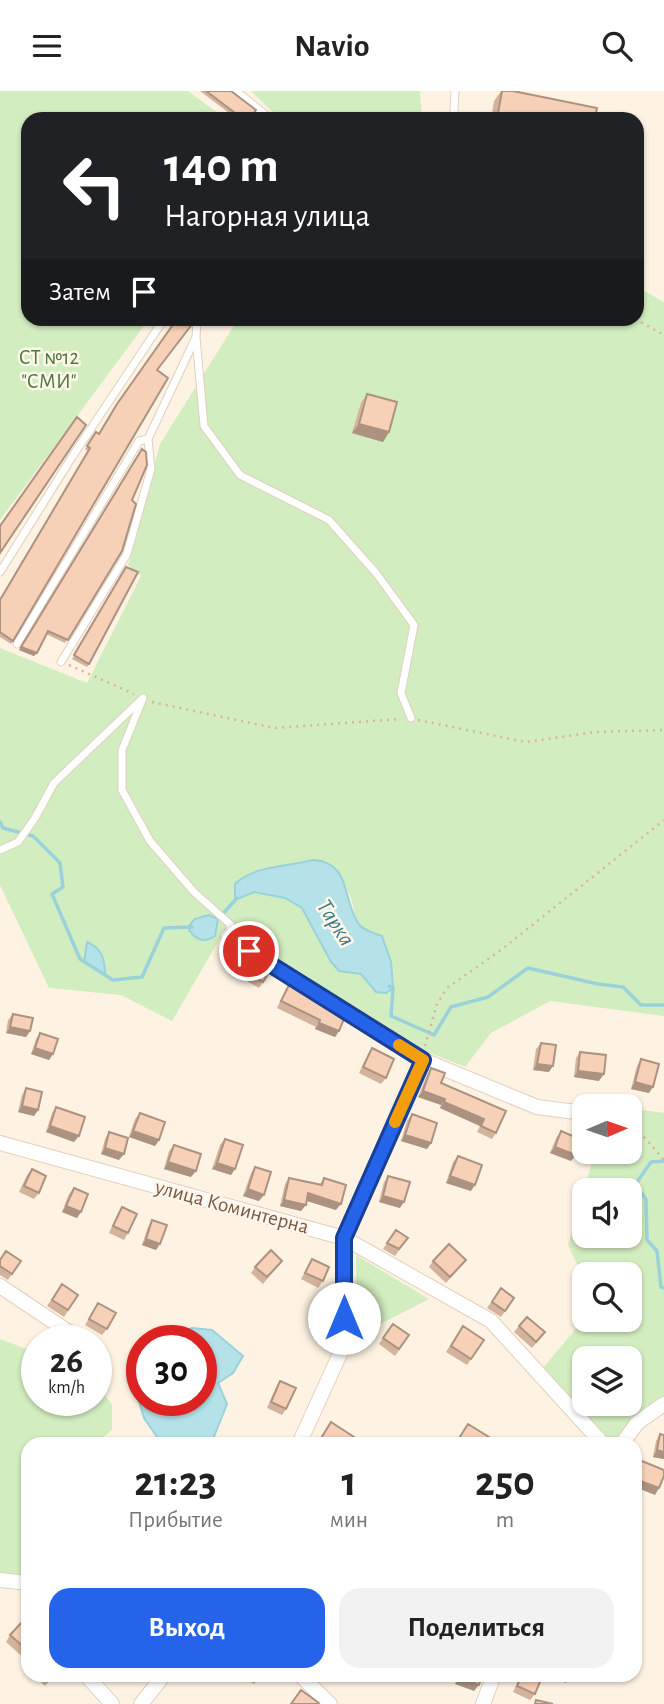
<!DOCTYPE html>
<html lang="ru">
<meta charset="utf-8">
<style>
:root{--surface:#fff;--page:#f2f2f2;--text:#222;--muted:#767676;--accent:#2563eb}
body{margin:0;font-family:"Alegreya Sans",sans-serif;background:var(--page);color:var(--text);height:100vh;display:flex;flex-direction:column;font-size:26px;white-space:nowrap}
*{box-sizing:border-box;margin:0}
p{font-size:23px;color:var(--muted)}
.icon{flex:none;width:38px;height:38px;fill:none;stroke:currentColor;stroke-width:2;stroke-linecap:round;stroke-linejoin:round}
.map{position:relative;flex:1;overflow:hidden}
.sheet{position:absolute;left:21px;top:1346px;width:621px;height:245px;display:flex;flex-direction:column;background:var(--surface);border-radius:21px;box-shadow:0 2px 5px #0004}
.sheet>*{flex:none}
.guide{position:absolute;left:21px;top:21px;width:623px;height:214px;border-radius:21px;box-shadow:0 2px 5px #0004;background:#202124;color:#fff;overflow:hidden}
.needle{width:46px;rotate:88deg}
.buttons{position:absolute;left:572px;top:1003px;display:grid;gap:14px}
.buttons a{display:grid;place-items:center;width:70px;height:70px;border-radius:14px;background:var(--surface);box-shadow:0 2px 5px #0004;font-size:35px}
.speed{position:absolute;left:21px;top:1234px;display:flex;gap:14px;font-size:35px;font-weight:700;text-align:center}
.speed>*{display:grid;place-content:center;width:91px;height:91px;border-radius:50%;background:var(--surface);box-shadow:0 2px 5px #0004;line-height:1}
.speed small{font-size:18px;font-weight:400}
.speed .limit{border:10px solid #d22;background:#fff;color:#111}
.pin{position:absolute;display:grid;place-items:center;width:60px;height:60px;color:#fff;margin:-30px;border:4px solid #fff;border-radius:50%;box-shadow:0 2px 7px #0007}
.me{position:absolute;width:77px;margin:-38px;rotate:0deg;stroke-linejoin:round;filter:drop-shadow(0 0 5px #0008)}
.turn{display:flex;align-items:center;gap:24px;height:147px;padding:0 28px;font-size:32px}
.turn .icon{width:91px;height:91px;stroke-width:2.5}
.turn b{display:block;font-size:49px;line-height:60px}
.then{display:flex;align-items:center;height:66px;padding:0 28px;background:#0003;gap:14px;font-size:26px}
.eta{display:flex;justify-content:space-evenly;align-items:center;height:119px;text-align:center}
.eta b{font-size:42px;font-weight:600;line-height:49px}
.button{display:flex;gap:14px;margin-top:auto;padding:14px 28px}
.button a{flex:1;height:80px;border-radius:21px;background:var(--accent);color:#fff;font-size:28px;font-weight:600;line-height:80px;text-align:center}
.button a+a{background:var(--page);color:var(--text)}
header{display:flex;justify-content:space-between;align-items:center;height:91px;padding:0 28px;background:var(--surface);font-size:32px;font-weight:600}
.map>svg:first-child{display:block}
.green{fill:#d2edbf;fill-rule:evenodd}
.water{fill:#b5e2e9;stroke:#9ad2dc;stroke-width:2}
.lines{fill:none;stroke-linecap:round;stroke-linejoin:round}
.stream{stroke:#9ad2dc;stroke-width:3.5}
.lane-casing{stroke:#e3cfbd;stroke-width:9}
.street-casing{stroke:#e3cfbd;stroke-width:16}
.path{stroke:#dbb39a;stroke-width:2.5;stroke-dasharray:2 5;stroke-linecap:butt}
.lane{stroke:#fff;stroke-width:7}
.street{stroke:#fff;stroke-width:14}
.wall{fill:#d4b39d}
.shaded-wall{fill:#ac9280}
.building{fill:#f6d0b7;stroke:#ac9280;stroke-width:2}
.route-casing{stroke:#184099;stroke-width:18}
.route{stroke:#2563eb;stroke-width:12}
.slow{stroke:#f59e0b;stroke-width:12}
.labels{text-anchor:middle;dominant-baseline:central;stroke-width:5;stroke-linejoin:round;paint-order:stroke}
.park-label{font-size:21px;fill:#4d793b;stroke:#fff7ea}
.street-label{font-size:21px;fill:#785846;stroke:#fff7ea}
.water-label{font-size:23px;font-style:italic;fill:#3b7a87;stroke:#fff7ea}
</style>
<header><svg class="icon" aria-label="menu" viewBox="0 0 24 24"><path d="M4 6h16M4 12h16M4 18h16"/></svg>Navio<svg class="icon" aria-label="search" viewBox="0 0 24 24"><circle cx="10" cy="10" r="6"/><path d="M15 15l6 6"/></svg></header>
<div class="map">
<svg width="664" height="1613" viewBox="0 0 664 1613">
<rect width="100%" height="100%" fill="#fef3e2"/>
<path class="green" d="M0,0H188L226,28H28V228H149L0,429Z
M251,0H420L422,28H280Z
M637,196L664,211V925L550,910L491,942L465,976L428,961L226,837L172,930L121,904L49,897L0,794V557L87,592L141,485L128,474L160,353L238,228H637ZM313,769C322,777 336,785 344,794C362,818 343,832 382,845L391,871L392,882L376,901L361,883L339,880L331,871L302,817L285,807L254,801L285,774Z
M636,1018L663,1022L664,1020V1321L642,1337L631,1353H609L542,1278L584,1228H630V1183H584V1188L568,1154L595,1061L630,1060V1042L636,1041ZM584,1099H630V1144H584ZM584,1267H630V1312H584Z
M356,1164L429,1208L357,1245Z
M0,1200V1248L37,1262V1309H96V1292L112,1314V1339L95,1353H59L46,1350L47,1353H28V1490L0,1483Z"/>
<path class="water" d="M313,769C351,771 342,807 358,832C362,839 374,842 382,845L391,871L393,897L386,902L376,901L361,883L339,880L331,871L302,817L285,807L254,801L235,809V793C255,774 288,776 313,769Z
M209,824L218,828L215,845C204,853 193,848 188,836L195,828Z
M87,851C102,857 105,869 105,884L84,871Z
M192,1237L212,1239L243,1265L233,1282L218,1292L227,1313L211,1353H162L144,1327L136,1300L142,1282V1309H201V1250L165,1249Z"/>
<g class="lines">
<path class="stream" d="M0,731L3,737L33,745L60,772L63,796L52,803L80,868L113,889L142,886L164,837L192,836
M221,825L237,807
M389,895L393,897L391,925L434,944L451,916L488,906L528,877L598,893L623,896L641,914H664
M664,1070L651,1071L635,1094L646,1108L647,1149L657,1160L661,1196L664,1197"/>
<defs>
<path id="lane" d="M236,0L271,28
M454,20L455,0
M196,246L204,335L240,384L329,429L376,482L414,534L401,602L411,627
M0,481L72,366L164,228
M17,553L139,350L148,348L196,246L197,228
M61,571L127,463L151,378L148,348
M0,759L18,751L35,727L54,692L143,607L122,659V699L150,750L194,801L231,834L228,846"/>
<path id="street" d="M228,846L423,969L537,1016L584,1022
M0,1052L344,1147L491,1230L603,1353
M0,1195L82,1250
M96,1259L99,1261
M299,1353L344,1254V1147L423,969
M622,1353L637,1332L664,1313
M0,1489L28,1492
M86,1584L112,1613
M300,1584L330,1613
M141,1613L164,1584
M483,1613L494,1584"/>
</defs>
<use href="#lane" class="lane-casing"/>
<use href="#street" class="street-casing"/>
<path class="path" d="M635,228L664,244
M69,574L134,603
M152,611L274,637L401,628
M418,629L526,651L595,641L664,639
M425,955L437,913L447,897L501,859L664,729
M630,1030L664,1069"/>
<use href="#lane" class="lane"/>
<use href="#street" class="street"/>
</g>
<path class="wall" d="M200,0H231L250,28H237Z
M501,0H513L595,28H491L494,10Z
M157,279L168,287L11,553L0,546V508L88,360L85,358L94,344L98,343Z
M367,303L389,341L383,351L352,342L361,312Z
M142,358L122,460L65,552L46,543L34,565L19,559Z
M126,476L89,573L87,576L72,568Z
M255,866L263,891L259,897L242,887Z
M290,892L312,908L339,940L335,946L315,938L316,936L277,917L286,898Z
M13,923L30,940L26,946L6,942L8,929Z
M40,942L53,963L49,969L31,963L36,948Z
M541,952L549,981L533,979L536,958Z
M372,957L386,987L381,993L359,982L368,963Z
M580,961L599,990L574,986L576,967Z
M641,968L649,1002L631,998L637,975Z
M431,977L441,992L496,1042L492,1048L477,1041L480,1035L440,1017L441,1014L418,1006L427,984Z
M26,997L38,1019L34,1025L18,1021L22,1004Z
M56,1016L74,1051L46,1041L52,1022Z
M140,1022L159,1049L155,1055L129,1046L135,1028Z
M412,1023L431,1052L427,1058L401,1050L407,1030Z
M561,1040L571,1070L550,1062L556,1047Z
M109,1041L119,1069L101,1063L105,1048Z
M225,1048L235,1078L231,1084L212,1078L220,1054Z
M174,1054L191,1086L164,1078L169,1060Z
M458,1065L471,1100L446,1092L453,1071Z
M255,1076L259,1110L243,1105L251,1082Z
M32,1078L39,1102L34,1108L19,1101L27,1084Z
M388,1085L400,1117L379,1111L384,1091Z
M289,1087L320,1093L324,1087L336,1119L307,1110L301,1120L280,1115L285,1093Z
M74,1097L77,1127L62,1121L69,1103Z
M122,1116L128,1142L124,1149L109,1142L118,1122Z
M152,1129L156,1159L142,1154L148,1136Z
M396,1139L408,1147L395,1165L383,1158Z
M312,1168L323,1190L318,1197L301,1188Z
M0,1169L21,1170L8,1189L0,1184Z
M466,1169L446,1192L429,1176L433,1170Z
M282,1170L263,1193L251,1182L255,1176Z
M62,1193L78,1204L64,1226L47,1215Z
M501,1197L514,1207L501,1226L487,1217Z
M98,1212L107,1238L102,1244L85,1234Z
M393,1233L409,1244L395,1265L379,1253Z
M463,1235L484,1249L467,1274L446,1261Z
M519,1235L545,1241L532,1257L514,1241Z
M280,1290L286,1318L282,1324L267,1317L276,1296Z
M660,1343L664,1368L653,1366L656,1350Z
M28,1537V1571L6,1551L10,1544Z
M33,1584H55L45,1595Z
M240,1584H261L254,1593Z
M387,1584H397L394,1588Z
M521,1584H538L535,1603L530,1609L513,1601Z"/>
<path class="shaded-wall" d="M359,333L389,341L383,351L352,342Z
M21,556L37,562L34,565L19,559Z
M319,932L339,940L335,946L315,938Z
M10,936L30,940L26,946L6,942Z
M35,957L53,963L49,969L31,963Z
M537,973L553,975L549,981L533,979Z
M578,980L604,983L599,990L574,986Z
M635,991L653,996L649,1002L631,998Z
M423,1000L445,1008L441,1014L418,1006Z
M444,1011L484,1028L480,1035L440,1017Z
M22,1015L38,1019L34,1025L18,1021Z
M50,1035L79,1045L74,1051L46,1041Z
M133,1040L159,1049L155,1055L129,1046Z
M405,1044L431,1052L427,1058L401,1050Z
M555,1056L576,1064L571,1070L550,1062Z
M105,1057L124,1063L119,1069L101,1063Z
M168,1071L196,1080L191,1086L164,1078Z
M217,1072L235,1078L231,1084L212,1078Z
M450,1085L475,1094L471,1100L446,1092Z
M248,1098L264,1104L259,1110L243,1105Z
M308,1102L341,1113L336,1119L304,1109Z
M383,1105L404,1111L400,1117L379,1111Z
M284,1109L306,1114L301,1120L280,1115Z
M66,1115L81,1121L77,1127L62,1121Z
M146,1148L160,1153L156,1159L142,1154Z
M657,1359L664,1361V1368L653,1366Z
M635,1388L659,1397L655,1404L635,1396Z
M547,1584H566L570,1585L566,1592Z
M459,1586L479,1594L474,1600L455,1593Z"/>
<path class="building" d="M206,0H231L256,19L249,28H243Z
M502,0H513L597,17L595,28H497Z
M177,228H193V232L157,279L168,287L13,550L0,541V509L90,357L87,355L96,341L99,343L117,313Z
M367,303L397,311L389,341L359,333Z
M77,326L86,334L0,462V435Z
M142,358L146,361L147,374L132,409L136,413L122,460L68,549L48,540L37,562L21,556Z
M126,476L138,481L89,573L74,564Z
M255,866L272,876L263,891L247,881Z
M290,892L314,904L312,908L346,923L339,940L319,932L320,929L281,910Z
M13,923L33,927L30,940L10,936Z
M40,942L58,948L53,963L35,957Z
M541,952L556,954L553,975L537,973Z
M372,957L394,968L386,987L363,976Z
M580,961L606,964L604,983L578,980Z
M641,968L659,973L653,996L635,991Z
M431,977L445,982L441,992L506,1020L496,1042L481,1035L484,1028L444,1011L445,1008L423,1000Z
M26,997L42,1001L38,1019L22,1015Z
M56,1016L85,1026L79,1045L50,1035Z
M140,1022L165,1031L159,1049L133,1040Z
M412,1023L437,1032L431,1052L405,1044Z
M561,1040L582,1049L576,1064L555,1056Z
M109,1041L128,1047L124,1063L105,1057Z
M225,1048L243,1054L235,1078L217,1072Z
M174,1054L201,1063L196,1080L168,1071Z
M458,1065L482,1074L475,1094L450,1085Z
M255,1076L271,1081L264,1104L248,1098Z
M32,1078L46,1085L39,1102L24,1095Z
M388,1085L410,1091L404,1111L383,1105Z
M289,1087L322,1094L324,1087L346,1094L341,1113L308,1102L306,1114L284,1109Z
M74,1097L88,1103L81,1121L66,1115Z
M122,1116L137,1123L128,1142L113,1135Z
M152,1129L167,1134L160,1153L146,1148Z
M396,1139L408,1147L399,1158L387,1152Z
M449,1153L466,1169L450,1186L433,1170Z
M271,1159L282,1170L267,1186L255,1176Z
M6,1160L21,1170L12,1183L0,1175V1169Z
M312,1168L329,1176L323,1190L305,1182Z
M62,1193L78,1204L68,1219L52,1209Z
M501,1197L514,1207L505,1220L492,1211Z
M98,1212L116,1222L107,1238L89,1228Z
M527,1226L545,1241L536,1251L519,1235Z
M393,1233L409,1244L399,1258L383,1247Z
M463,1235L484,1249L471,1268L451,1255Z
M280,1290L296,1297L286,1318L271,1311Z
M331,1331L354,1346L349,1353H326L320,1349Z
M468,1333L489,1346L485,1353H458L456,1352Z
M660,1343L664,1344V1361L657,1359Z
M591,1348L596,1353H587Z
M637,1368L664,1379V1385L659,1397L635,1388V1372Z
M635,1424L639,1425L635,1433Z
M22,1531L28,1537V1560L10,1544Z
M44,1584H53L49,1588Z
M460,1584H482L479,1594L459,1586Z
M522,1584H538L542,1586L535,1603L517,1595Z
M301,1599L319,1612L318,1613H291Z
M536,1609L553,1613H535Z"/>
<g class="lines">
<defs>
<path id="route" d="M249,860L423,969L344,1147V1227"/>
</defs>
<use href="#route" class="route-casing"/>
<use href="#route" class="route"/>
<path class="slow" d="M395,1031L423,969L399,954"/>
</g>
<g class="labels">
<g class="park-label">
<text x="49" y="266">СТ №12<tspan x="49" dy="24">"СМИ"</tspan></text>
</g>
<g class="street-label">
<text transform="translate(232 1116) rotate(15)">улица Коминтерна</text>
</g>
<g class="water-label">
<text transform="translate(335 832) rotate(57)">Тарка</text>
</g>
</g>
</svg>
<div class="buttons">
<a><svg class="needle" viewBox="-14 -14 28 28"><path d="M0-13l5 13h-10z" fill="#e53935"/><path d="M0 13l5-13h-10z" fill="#767676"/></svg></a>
<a><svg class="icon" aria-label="sound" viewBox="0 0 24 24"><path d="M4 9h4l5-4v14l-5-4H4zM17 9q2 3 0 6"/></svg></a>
<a><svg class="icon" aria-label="search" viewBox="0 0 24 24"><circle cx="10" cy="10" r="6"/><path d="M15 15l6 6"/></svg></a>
<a><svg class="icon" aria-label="layers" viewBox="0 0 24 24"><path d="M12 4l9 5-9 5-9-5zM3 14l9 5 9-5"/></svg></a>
</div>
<div class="speed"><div>26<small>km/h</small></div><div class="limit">30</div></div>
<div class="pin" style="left:249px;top:860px;background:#d93025"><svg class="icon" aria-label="arrive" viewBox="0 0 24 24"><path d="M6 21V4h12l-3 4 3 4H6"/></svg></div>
<svg class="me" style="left:344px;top:1227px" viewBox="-20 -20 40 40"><circle r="19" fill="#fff"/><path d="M0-13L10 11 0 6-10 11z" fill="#2563eb"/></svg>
<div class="guide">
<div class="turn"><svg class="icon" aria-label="left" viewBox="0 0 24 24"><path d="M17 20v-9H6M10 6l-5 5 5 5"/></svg><div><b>140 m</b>Нагорная улица</div></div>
<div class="then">Затем<svg class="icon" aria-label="arrive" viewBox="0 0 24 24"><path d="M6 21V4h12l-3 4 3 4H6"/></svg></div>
</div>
<section class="sheet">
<div class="eta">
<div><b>21:23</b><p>Прибытие</p></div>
<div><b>1</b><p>мин</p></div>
<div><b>250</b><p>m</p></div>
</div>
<div class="button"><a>Выход</a><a>Поделиться</a></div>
</section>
</div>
